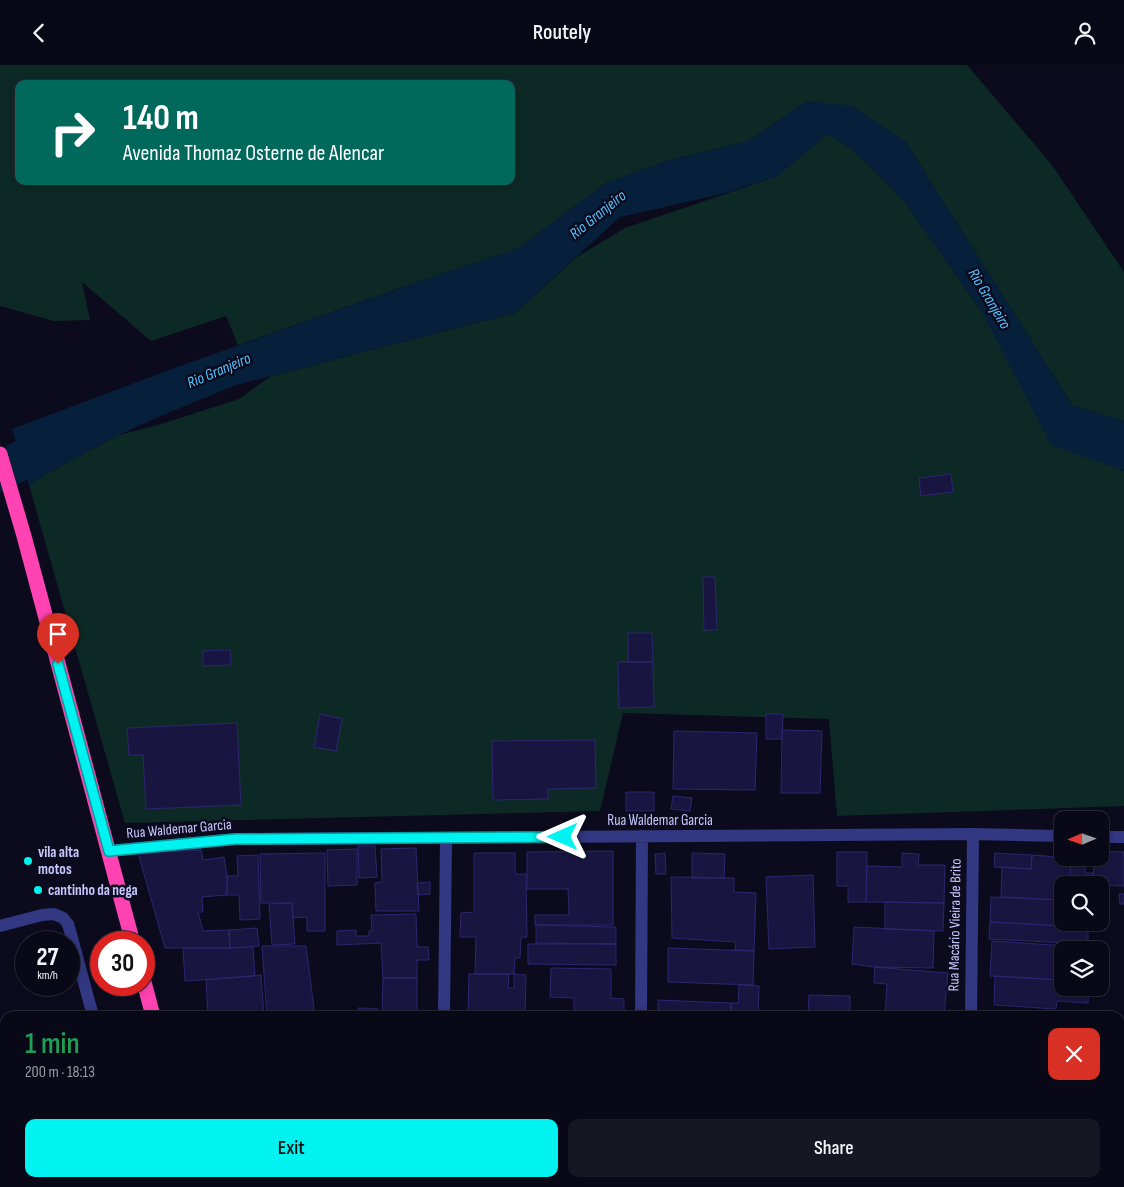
<!DOCTYPE html>
<meta charset="utf-8">
<style>
:root{--surface:#090816;--page:#171623;--text:#f1f3f6;--muted:#999aa1;--line:#292935;--accent:#00f3f0}
body{margin:0;font-family:"Sofia Sans Condensed",sans-serif;background:var(--page);color:var(--text);height:100vh;display:flex;flex-direction:column;font-size:19px;white-space:nowrap}
*{box-sizing:border-box;margin:0}
p{font-size:16px;color:var(--muted)}
.icon{flex:none;width:28px;height:28px;fill:none;stroke:currentColor;stroke-width:2;stroke-linecap:round;stroke-linejoin:round}
.map{position:relative;flex:1;overflow:hidden}
.drawer{position:absolute;left:0px;top:946px;width:1125px;height:176px;display:flex;flex-direction:column;background:var(--surface);border-radius:15px 15px 0 0;box-shadow:0 2px 8px #0003,0 0 0 1px var(--line)}
.drawer>*{flex:none}
.top-card{position:absolute;left:15px;top:15px;width:500px;height:105px;border-radius:10px;box-shadow:0 2px 8px #0003,0 0 0 1px var(--line);background:#00695c;color:#fff;overflow:hidden}
.needle{width:32px;rotate:268deg}
.tools{position:absolute;left:1054px;top:746px;display:grid;gap:10px}
.tools a{display:grid;place-items:center;width:55px;height:55px;border-radius:10px;background:var(--surface);box-shadow:0 2px 8px #0003,0 0 0 1px var(--line);font-size:25px}
.speed{position:absolute;left:15px;top:866px;display:flex;gap:10px;font-size:25px;font-weight:700;text-align:center}
.speed>*{display:grid;place-content:center;width:65px;height:65px;border-radius:50%;background:var(--surface);box-shadow:0 2px 8px #0003,0 0 0 1px var(--line);line-height:1}
.speed small{font-size:12px;font-weight:400}
.speed .limit{border:8px solid #d22;background:#fff;color:#111}
.pin{position:absolute;display:grid;place-items:center;width:42px;height:42px;color:#fff;margin:-51px -21px;border-radius:50% 50% 50% 0;rotate:-45deg;box-shadow:0 0 5px #0007}
.pin .icon{rotate:45deg}
.me{position:absolute;width:55px;margin:-28px;rotate:270deg;stroke-linejoin:round;filter:drop-shadow(0 0 4px #0008)}
.turn{display:flex;align-items:center;gap:18px;height:105px;padding:0 25px;font-size:22px}
.turn .icon{width:65px;height:65px;stroke-width:2.5}
.turn b{display:block;font-size:35px;line-height:42px}
.round{display:grid;place-items:center;flex:none;width:52px;height:52px;border-radius:10px;background:var(--page)}
.head{display:flex;align-items:center;justify-content:space-between;height:85px;padding:0 25px}
h1{font-size:30px;font-weight:600;line-height:38px;color:#1e9e55}
.action{display:flex;gap:10px;margin-top:auto;padding:10px 25px}
.action a{flex:1;height:58px;border-radius:10px;background:var(--accent);color:#111;font-size:20px;font-weight:600;line-height:58px;text-align:center}
.action a+a{background:var(--page);color:var(--text)}
header{display:flex;justify-content:space-between;align-items:center;height:65px;padding:0 25px;background:var(--surface);font-size:22px;font-weight:600}
.map>svg:first-child{display:block}
.green{fill:#0d2925;fill-rule:evenodd}
.water{fill:#06203c}
.lines{fill:none;stroke-linecap:round;stroke-linejoin:round}
.river{stroke:#06203c;stroke-width:39}
.building{fill:#191541;stroke:#2c266e}
.minor{stroke:#323881;stroke-width:12}
.highway{stroke:#ff43b2;stroke-width:15}
.route-casing{stroke:#009e9c;stroke-width:12}
.route{stroke:#00f3f0;stroke-width:9}
.poi-dot{fill:#00f3f0;stroke:#0c0b1e;stroke-width:2}
.labels{text-anchor:middle;dominant-baseline:central;stroke-width:5;stroke-linejoin:round;paint-order:stroke}
.street-label{font-size:15px;fill:#c8c8ff;stroke:#0c0b1e}
.poi-label{font-size:15px;font-weight:bold;fill:#c8c8ff;stroke:#0c0b1e;text-anchor:start}
.water-label{font-size:16px;font-style:italic;fill:#56c4ff;stroke:#0c0b1e}
</style>
<header><svg class="icon" aria-label="back" viewBox="0 0 24 24"><path d="M15 5l-7 7 7 7"/></svg>Routely<svg class="icon" aria-label="person" viewBox="0 0 24 24"><circle cx="12" cy="8" r="4"/><path d="M4 21q1-7 8-7t8 7"/></svg></header>
<div class="map">
<svg width="1124" height="1122" viewBox="0 0 1124 1122">
<rect width="100%" height="100%" fill="#0c0b1e"/>
<path class="green" d="M0,0H967L1052,100L1124,207V356L1072,340L905,76L807,36L749,76L670,95L606,118L517,184L406,221L238,280L226,251L151,276L82,217L90,255L54,256L0,241ZM19,19H511V116H19Z
M802,63L828,69L853,85L905,137L982,247L1122,406H1124V741L837,751L829,654L623,648L600,746L125,758L29,420L57,403L119,370L158,360L239,334L271,311L515,248L577,192L625,163L778,111Z"/>
<path class="water" d="M807,36L852,41L905,76L1072,340L1124,356V406L1051,380L982,247L905,137L853,85L828,69L778,111L722,129L620,152L515,248L236,320L158,352L119,370L57,403L29,420L12,364L180,301L432,212L517,184L606,118L670,95L749,76Z"/>
<g class="lines">
<path class="river" d="M0,407L68,370"/>
</g>
<path class="building" d="M951,409L953,427L921,431L919,413Z
M703,512H715L717,565H704Z
M628,568H652L653,597H628Z
M230,585L231,600L203,601V586Z
M618,597H653L654,642L619,643Z
M320,649L342,654L336,686L314,682Z
M766,649H783L782,674H766Z
M237,658L241,740L146,744L143,690H129L127,663Z
M782,665L822,666L820,728H781Z
M674,666L757,668L755,725L673,724Z
M595,675L596,723L548,724V734L493,735L492,676Z
M626,727H654V746H626Z
M673,731L692,733L690,746L671,744Z
M358,781H375L377,812L359,813Z
M416,783L419,846H376L375,818L382,817L381,784Z
M357,784V820L328,821L327,785Z
M201,785L203,795L224,792L227,811V830L202,832L203,847H198L203,866L229,865L230,883H165L138,788Z
M613,786V860H535V850H569L568,824H527V787Z
M1100,786L1124,787V821L1093,820L1094,792H1100Z
M837,787H867L866,837H848V821H837Z
M325,788V866H307V852L293,853L292,838H261L260,789Z
M474,788H515V809H526L527,872H521L520,893H515L514,909H475L476,872H460L461,848L474,847Z
M665,788L666,809H656L655,789Z
M692,788L725,789L724,813H692Z
M902,788L919,789L918,800H945L944,838L866,837L867,801L902,802Z
M995,788L1032,790L1031,804L994,802Z
M258,790L260,854L240,855L239,830H227V811H238L237,791Z
M1032,790L1071,793L1070,818H1065V820H1062V835L1001,832L1002,802L1031,804Z
M1086,792L1085,808H1094L1093,820H1070L1071,792Z
M813,810L815,882L769,884L766,812Z
M671,812L734,813V827L756,828L754,886L735,885L736,877L672,873Z
M430,817V829L418,830L417,818Z
M1119,829H1124V839H1120Z
M991,832L1062,835L1063,861L990,857Z
M885,837L944,838L943,866L885,864Z
M292,838L295,879L272,880L269,839Z
M416,849L417,882H428L429,895H417V913H383L381,878L337,880V866L356,865V871H369V866H372L371,850Z
M990,857L1088,862V879L989,874Z
M536,860L616,862V879L536,878Z
M854,862L934,866L933,903L875,902L852,899Z
M257,863L259,881L230,883L229,865Z
M992,876L1068,881L1067,885H1062V915L990,911Z
M528,879H616V900L528,899Z
M262,881H306L315,951H267Z
M253,882L255,911L185,916L183,883H230Z
M668,883L754,886L753,920L668,917Z
M875,902L948,908L944,951H885L887,919L874,918Z
M551,903L611,904V933L624,934V951H574V933L550,932Z
M469,909H509L508,923H514V909L526,910L525,951H468Z
M261,910L264,951H208L206,915Z
M995,911L1062,915V922H1089L1088,938L1057,936L1056,944L994,940Z
M383,913H417V951H382Z
M739,920L759,921L758,951H731V938H738Z
M809,930L850,931V951H808Z
M658,935L731,938V951H658Z
M358,943L378,944V951H358Z
M1120,985H1124V1052H1120Z
M246,1118H354L353,1122H246Z
M381,1118H427V1122H381Z
M468,1118H516V1122H468Z
M516,1118H536V1122H516Z
M573,1118H625V1122H573Z
M651,1118H674V1122H651Z
M674,1118H694L695,1122H674Z
M694,1118H727V1122H695Z
M727,1118H755V1122H727Z
M761,1118H791V1122H761Z
M791,1118H807L808,1122H791Z
M808,1118H832V1122H808Z
M838,1118H902V1122H838Z
M902,1118H955V1122H902Z
M1002,1118H1023V1121H1002Z
M536,1119H557V1122H536Z
M988,1121H1020V1122H988Z"/>
<g class="lines">
<path class="minor" d="M1100,772H1124
M109,786L236,774L973,769L1062,771
M0,861L42,850L54,849L63,853L68,859L72,873L93,951
M444,951L446,773
M641,951L642,771
M971,951L973,769
M0,1032L5,1030
M142,1118L144,1122
M442,1122V1118
M640,1122V1118
M969,1122V1118"/>
<path class="highway" d="M0,389L24,471L133,878
M144,917L153,951
M200,1118L202,1122"/>
</g>
<g class="lines">
<defs>
<path id="route" d="M58,599L109,786L236,774L563,772"/>
</defs>
<use href="#route" class="route-casing"/>
<use href="#route" class="route"/>
</g>
<g class="poi-dot">
<circle cx="28" cy="796" r="5"/>
<circle cx="38" cy="825" r="5"/>
</g>
<g class="labels">
<g class="street-label">
<text x="660" y="755">Rua Waldemar Garcia</text>
<text transform="translate(179 764) rotate(-5)">Rua Waldemar Garcia</text>
<text transform="translate(955 860) rotate(-89)">Rua Macário Vieira de Brito</text>
</g>
<g class="poi-label">
<text x="38" y="787">vila alta<tspan x="38" dy="17">motos</tspan></text>
<text x="48" y="825">cantinho da nega</text>
</g>
<g class="water-label">
<text transform="translate(598 150) rotate(-39)">Rio Granjeiro</text>
<text transform="translate(989 234) rotate(59)">Rio Granjeiro</text>
<text transform="translate(219 306) rotate(-23)">Rio Granjeiro</text>
</g>
</g>
</svg>
<div class="tools">
<a><svg class="needle" viewBox="-14 -14 28 28"><path d="M0-13l5 13h-10z" fill="#e53935"/><path d="M0 13l5-13h-10z" fill="#999aa1"/></svg></a>
<a><svg class="icon" aria-label="search" viewBox="0 0 24 24"><circle cx="10" cy="10" r="6"/><path d="M15 15l6 6"/></svg></a>
<a><svg class="icon" aria-label="layers" viewBox="0 0 24 24"><path d="M12 4l9 5-9 5-9-5zM3 14l9 5 9-5"/></svg></a>
</div>
<div class="speed"><div>27<small>km/h</small></div><div class="limit">30</div></div>
<div class="pin" style="left:58px;top:599px;background:#d93025"><svg class="icon" aria-label="arrive" viewBox="0 0 24 24"><path d="M6 21V4h12l-3 4 3 4H6"/></svg></div>
<svg class="me" style="left:563px;top:772px" viewBox="-20 -20 40 40"><path d="M0-17L14 15 0 8-14 15z" fill="#00f3f0" stroke="#fff" stroke-width="4"/></svg>
<div class="top-card">
<div class="turn"><svg class="icon" aria-label="right" viewBox="0 0 24 24"><path d="M7 20v-9h11M14 6l5 5-5 5"/></svg><div><b>140 m</b>Avenida Thomaz Osterne de Alencar</div></div>
</div>
<section class="drawer">
<div class="head"><div><h1>1 min</h1><p>200 m · 18:13</p></div><a class="round" style="background:#d93025;color:#fff"><svg class="icon" aria-label="close" viewBox="0 0 24 24"><path d="M6 6l12 12M18 6L6 18"/></svg></a></div>
<div class="action"><a>Exit</a><a>Share</a></div>
</section>
</div>
